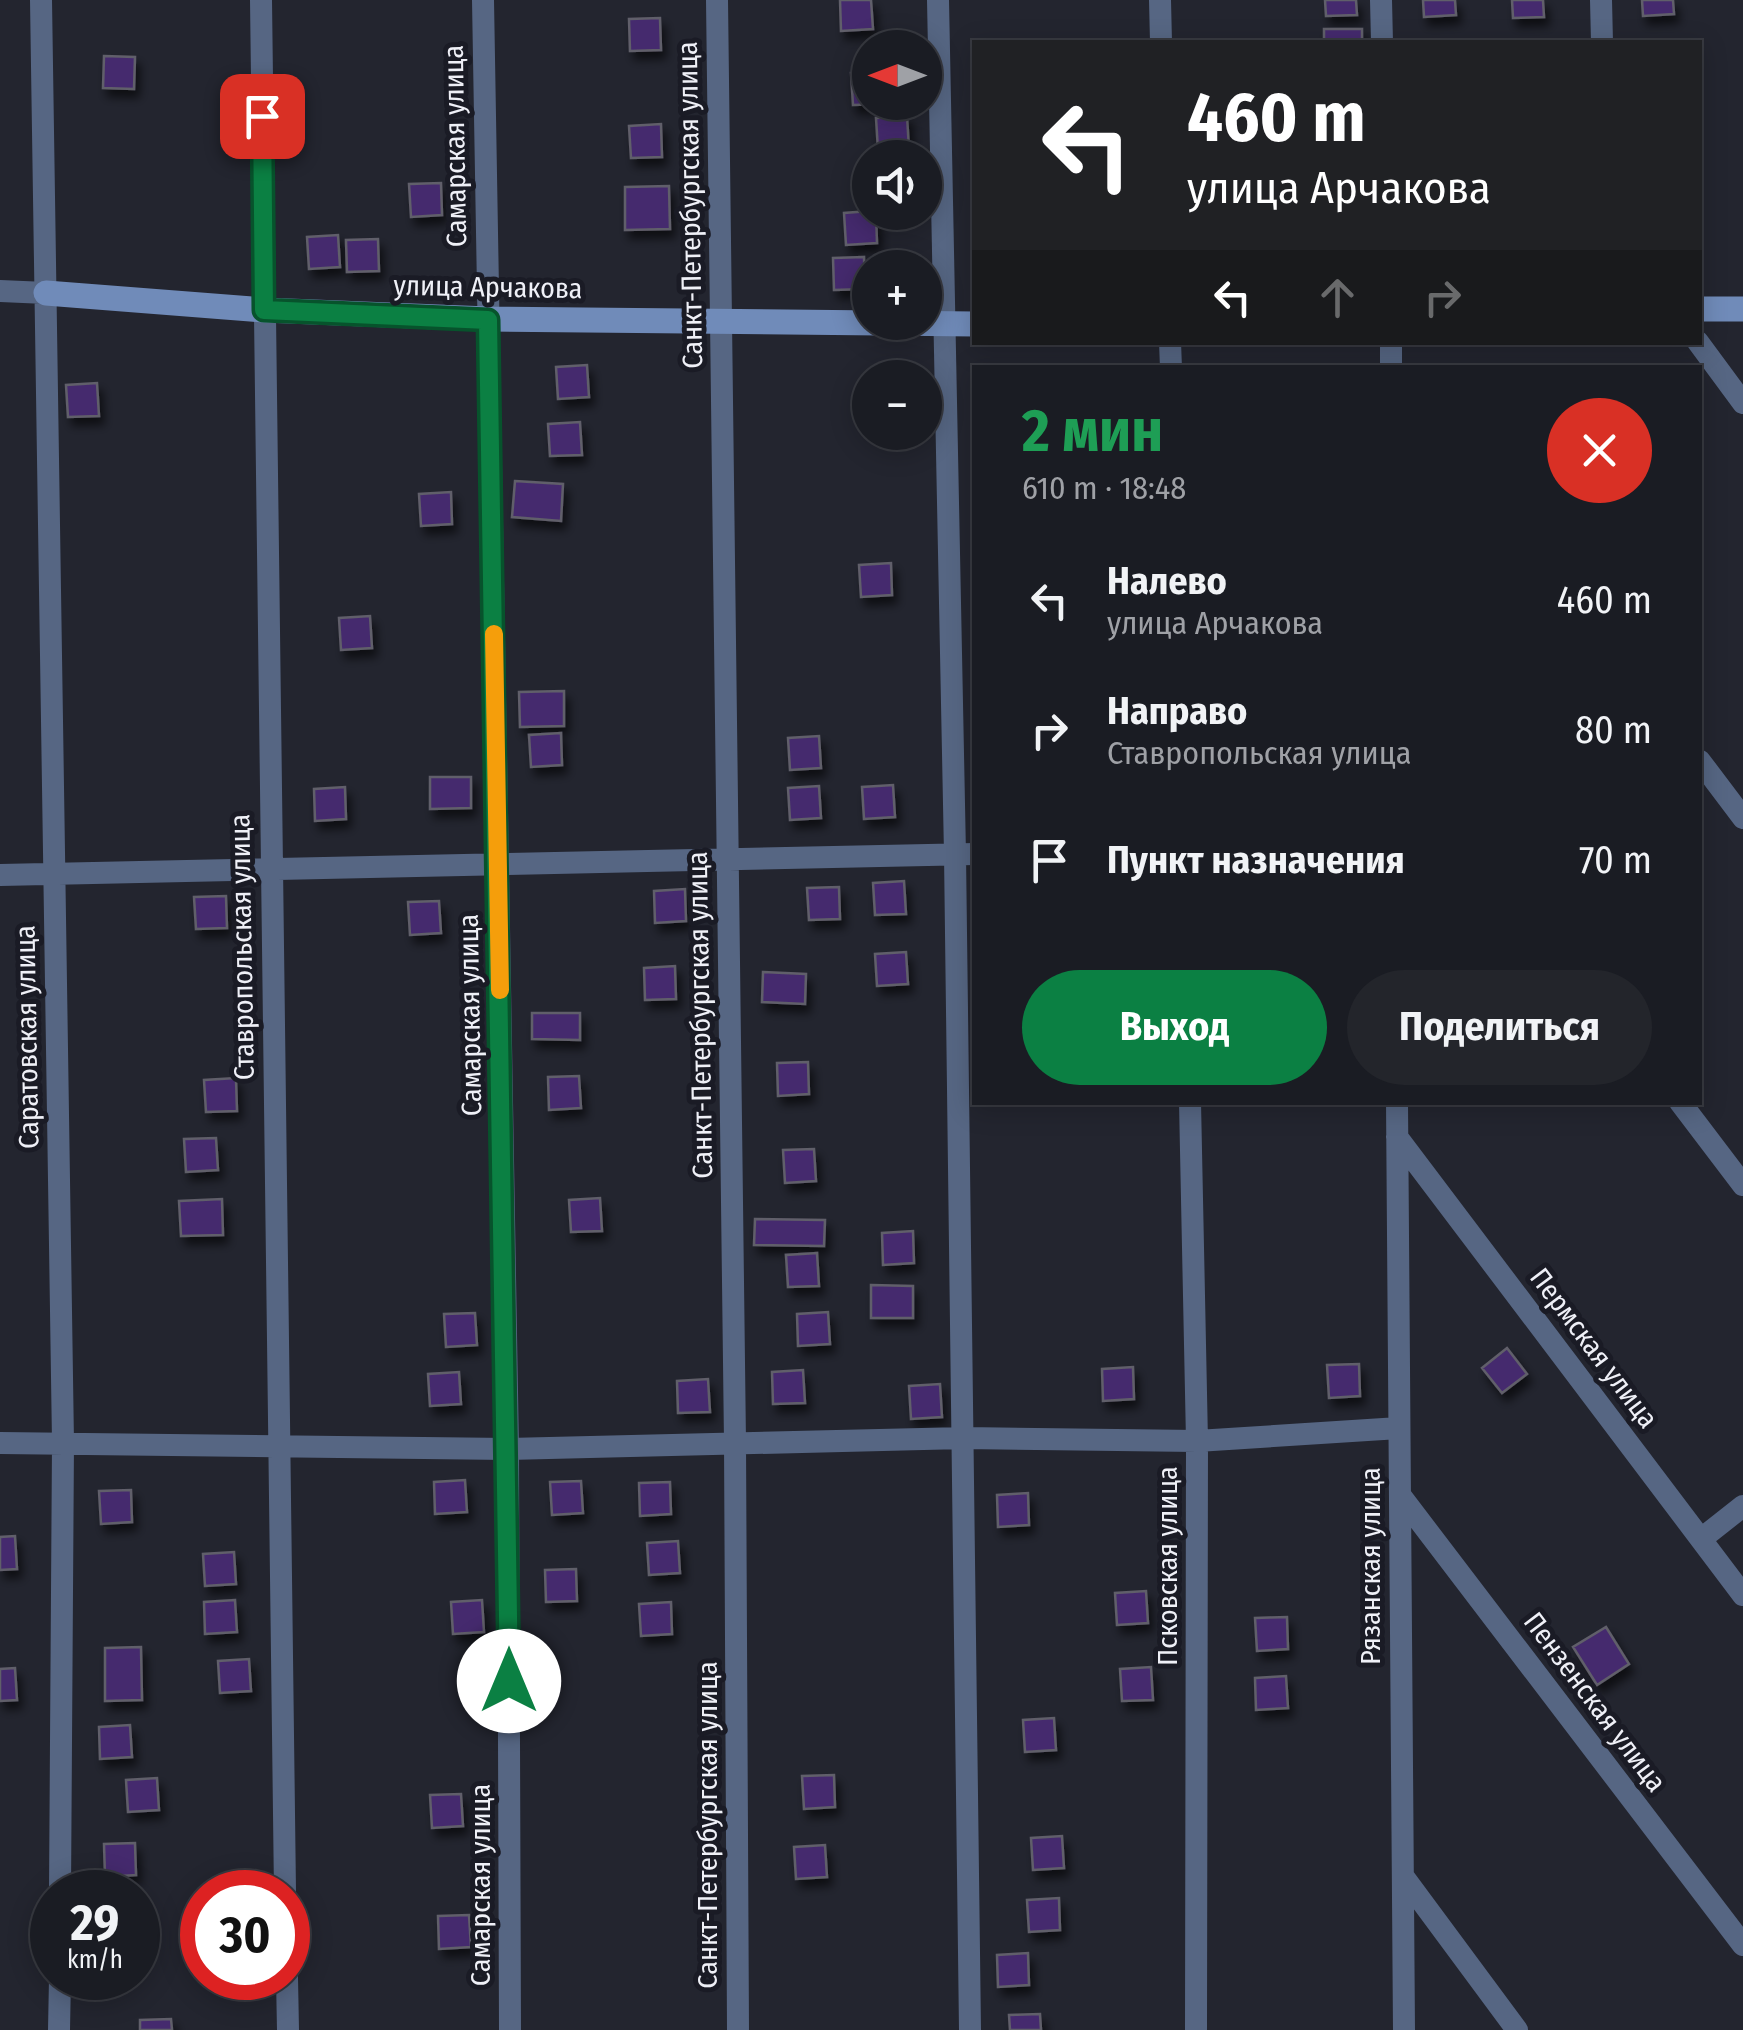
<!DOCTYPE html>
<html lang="ru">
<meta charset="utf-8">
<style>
:root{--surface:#1a1c23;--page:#23252b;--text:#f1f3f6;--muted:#9fa1a6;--line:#383a41;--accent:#0b8043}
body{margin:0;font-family:"Fira Sans Condensed",sans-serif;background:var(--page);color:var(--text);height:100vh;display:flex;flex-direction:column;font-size:38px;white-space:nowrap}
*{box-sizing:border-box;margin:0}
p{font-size:32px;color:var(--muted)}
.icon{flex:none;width:55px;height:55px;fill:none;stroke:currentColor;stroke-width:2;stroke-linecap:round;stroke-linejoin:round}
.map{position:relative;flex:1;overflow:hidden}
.panel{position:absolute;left:972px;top:365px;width:730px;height:740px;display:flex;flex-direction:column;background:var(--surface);border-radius:0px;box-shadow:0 5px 25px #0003,0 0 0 2px var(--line)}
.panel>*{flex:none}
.hud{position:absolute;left:972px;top:40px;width:730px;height:305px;border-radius:0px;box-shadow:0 5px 25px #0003,0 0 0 2px var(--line);background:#202124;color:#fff;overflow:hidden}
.needle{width:65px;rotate:270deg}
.tools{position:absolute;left:852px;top:30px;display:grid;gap:20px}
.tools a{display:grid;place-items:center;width:90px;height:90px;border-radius:50%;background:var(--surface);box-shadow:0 5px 25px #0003,0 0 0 2px var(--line);font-size:50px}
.speed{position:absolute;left:30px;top:1870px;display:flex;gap:20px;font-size:50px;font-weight:700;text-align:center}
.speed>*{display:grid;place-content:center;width:130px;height:130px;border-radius:50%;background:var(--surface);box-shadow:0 5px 25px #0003,0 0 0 2px var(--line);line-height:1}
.speed small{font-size:25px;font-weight:400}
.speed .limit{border:15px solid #d22;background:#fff;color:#111}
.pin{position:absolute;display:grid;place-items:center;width:85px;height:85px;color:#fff;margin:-42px;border-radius:20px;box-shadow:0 5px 15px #0006}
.me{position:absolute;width:110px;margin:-55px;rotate:0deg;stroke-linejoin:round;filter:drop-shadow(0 0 8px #0008)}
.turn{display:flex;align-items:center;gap:35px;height:210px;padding:0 50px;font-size:45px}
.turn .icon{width:130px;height:130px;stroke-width:2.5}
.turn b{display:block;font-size:70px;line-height:85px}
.lanes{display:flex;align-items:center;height:95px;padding:0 50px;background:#0003;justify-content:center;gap:50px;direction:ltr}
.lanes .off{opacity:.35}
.round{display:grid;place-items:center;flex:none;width:105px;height:105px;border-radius:52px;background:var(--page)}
.overview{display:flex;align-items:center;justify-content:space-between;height:170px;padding:0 50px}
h1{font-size:60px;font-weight:700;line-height:75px;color:#1e9e55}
.primary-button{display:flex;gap:20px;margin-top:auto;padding:20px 50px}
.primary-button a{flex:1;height:115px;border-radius:60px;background:var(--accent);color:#fff;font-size:40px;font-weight:700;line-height:115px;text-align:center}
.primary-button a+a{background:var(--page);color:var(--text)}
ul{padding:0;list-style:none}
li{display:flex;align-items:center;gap:30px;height:130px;padding:0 50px}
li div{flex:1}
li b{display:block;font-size:38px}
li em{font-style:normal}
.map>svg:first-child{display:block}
.building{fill:#452c6e;stroke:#615e6a;stroke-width:2.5;filter:url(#shadow)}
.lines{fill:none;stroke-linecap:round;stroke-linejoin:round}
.street{stroke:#566683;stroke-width:22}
.secondary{stroke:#708bb9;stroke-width:25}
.route-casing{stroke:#07532c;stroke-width:25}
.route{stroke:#0b8043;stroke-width:18}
.slow{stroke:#f59e0b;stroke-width:18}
.labels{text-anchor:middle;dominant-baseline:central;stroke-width:10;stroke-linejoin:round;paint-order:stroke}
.street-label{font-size:28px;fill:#eff0f7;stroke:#1a1b25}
</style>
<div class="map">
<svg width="1743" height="2030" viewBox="0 0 1743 2030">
<defs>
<filter id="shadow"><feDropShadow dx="4.5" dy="8" stdDeviation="5" flood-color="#0009"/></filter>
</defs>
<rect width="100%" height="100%" fill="#23252f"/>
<path class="building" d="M840,0H871L873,29L841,31Z
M1325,0H1356L1357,15L1326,16Z
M1423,0H1455L1456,15L1424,17Z
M1512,0H1543L1544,17L1513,18Z
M1642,0H1673L1674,14L1643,16Z
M660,18L661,50L630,51L629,19Z
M1324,29H1362V42H1324Z
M104,56L135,57L134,89L103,88Z
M870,72V102L884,104L853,105L851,73Z
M907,116L909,149L878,150L876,118Z
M661,124L662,157L631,158L629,126Z
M441,183L442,215L411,217L409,184Z
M669,186L670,229L625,230V187Z
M870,211L876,212L877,243L846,245L844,213Z
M338,235L340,267L309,269L307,237Z
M378,239L379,271L347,272L346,240Z
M864,257L865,289L834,290L833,258Z
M587,365L589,397L558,399L556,367Z
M97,383L99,416L68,417L66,385Z
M580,422L582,455L550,456L548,424Z
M515,481L563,484L561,521L512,517Z
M451,492L452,524L421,526L419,494Z
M891,563L892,595L861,597L859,565Z
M370,616L372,648L341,650L339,618Z
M564,691V726L520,727L519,692Z
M561,733L562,765L531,767L529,735Z
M819,736L821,768L790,770L788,738Z
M430,777H471V808L430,809Z
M893,785L895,817L864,819L862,787Z
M819,786L821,818L790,820L788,788Z
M345,787L346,819L315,821L314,789Z
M904,881L906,914L875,915L873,883Z
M839,887L840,919L809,920L807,888Z
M685,889L686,921L655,923L654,891Z
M226,896L227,928L196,929L194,897Z
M439,901L441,933L410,935L408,902Z
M906,952L908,984L877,986L875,954Z
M675,966L676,999L645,1000L644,968Z
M763,972L806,974L805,1004L762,1002Z
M532,1013H580V1040L532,1039Z
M808,1062L809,1094L778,1096L777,1063Z
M579,1076L581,1108L549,1110L548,1077Z
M236,1078L237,1111L206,1112L204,1080Z
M216,1138L218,1170L186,1172L184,1139Z
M814,1149L816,1181L785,1183L783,1150Z
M600,1198L602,1231L571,1232L569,1200Z
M222,1199L223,1235L181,1236L179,1201Z
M755,1219L825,1220L824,1246L754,1245Z
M913,1231L914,1263L883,1265L882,1233Z
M817,1253L819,1286L788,1287L786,1255Z
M871,1285L913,1286V1318H871Z
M828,1312L830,1344L798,1346L797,1314Z
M475,1313L477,1345L446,1347L444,1314Z
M1507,1348L1527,1374L1502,1393L1482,1368Z
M1359,1364L1360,1396L1329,1398L1327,1365Z
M1133,1367L1134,1399L1103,1401L1102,1369Z
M803,1370L805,1403L773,1404L772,1372Z
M459,1372L461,1404L430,1406L428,1374Z
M708,1379L710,1412L678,1413L677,1381Z
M940,1384L942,1417L911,1419L909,1386Z
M465,1480L467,1512L435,1514L434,1482Z
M581,1481L583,1513L552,1515L550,1482Z
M670,1482L671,1514L640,1516L639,1483Z
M131,1490L132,1522L101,1524L99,1491Z
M1028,1493L1029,1525L998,1527L997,1495Z
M15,1536L17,1569L0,1570V1537Z
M678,1541L680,1573L649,1575L647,1543Z
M234,1552L236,1584L205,1586L203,1554Z
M576,1569L577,1601L546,1602L545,1570Z
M1146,1591L1148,1623L1117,1625L1115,1593Z
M235,1600L237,1632L205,1634L204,1602Z
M482,1600L484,1632L453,1634L451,1602Z
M671,1602L672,1634L641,1636L639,1604Z
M1287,1617L1288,1649L1257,1651L1255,1618Z
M1606,1627L1629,1664L1597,1685L1573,1647Z
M141,1647L142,1700L105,1701V1648Z
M249,1659L251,1691L220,1693L218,1661Z
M1151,1667L1153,1700L1122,1701L1120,1669Z
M15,1668L17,1700L0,1701V1669Z
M1286,1676L1288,1708L1256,1710L1255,1678Z
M1054,1718L1056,1750L1025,1752L1023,1720Z
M130,1725L132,1757L100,1759L99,1727Z
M834,1775L835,1807L804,1809L802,1776Z
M157,1778L159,1810L128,1812L126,1780Z
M461,1794L463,1826L432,1828L430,1795Z
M1062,1836L1064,1868L1033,1870L1031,1838Z
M135,1843L136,1875L105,1877L104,1844Z
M825,1845L827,1877L796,1879L794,1847Z
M1059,1898L1060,1930L1029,1932L1027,1900Z
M469,1915L471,1947L439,1949L438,1916Z
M1028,1953L1029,1985L998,1987L997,1955Z
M1040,2014L1041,2030H1010L1009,2015Z
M171,2019L172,2030H140V2020Z"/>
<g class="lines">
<path class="street" d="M41,0L63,1442L60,1892
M261,0L285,1892
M483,0L508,1449L510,2030
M717,0L735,1442L738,2030
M938,0L955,854L970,2030
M1160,0L1161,42
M1381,0L1382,42
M1601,0L1602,42
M0,291L46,293
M1170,342L1171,368
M1391,342V368
M1698,342L1743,403
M1700,761L1743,818
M0,875L975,854
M1190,1102L1197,1441L1196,2030
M1397,1102L1404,2030
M1680,1102L1743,1185
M1397,1137L1743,1595
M0,1443L508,1449L964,1438L1197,1441L1399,1428
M1400,1495L1743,1945
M1701,1539L1743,1506
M1403,1876L1517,2030
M287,1978L288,2030
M59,2030L60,1978"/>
<path class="secondary" d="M46,293L264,310L488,319L975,324
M1700,309H1743"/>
</g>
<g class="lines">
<defs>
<path id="route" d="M262,116L264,310L488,320L509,1681"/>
</defs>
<use href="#route" class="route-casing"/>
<use href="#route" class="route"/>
<path class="slow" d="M494,634L500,990"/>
</g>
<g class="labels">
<g class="street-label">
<text transform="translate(455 146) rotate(-91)">Самарская улица</text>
<text transform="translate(690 205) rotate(-91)">Санкт-Петербургская улица</text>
<text transform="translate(488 287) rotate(1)">улица Арчакова</text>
<text transform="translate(242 947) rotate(-91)">Ставропольская улица</text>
<text transform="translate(470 1015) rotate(-91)">Самарская улица</text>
<text transform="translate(700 1015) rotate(-91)">Санкт-Петербургская улица</text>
<text transform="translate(27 1037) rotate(-91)">Саратовская улица</text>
<text transform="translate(1594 1348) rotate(53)">Пермская улица</text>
<text transform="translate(1167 1566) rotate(-90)">Псковская улица</text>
<text transform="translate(1370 1566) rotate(-90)">Рязанская улица</text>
<text transform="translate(1595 1702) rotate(53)">Пензенская улица</text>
<text transform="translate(707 1825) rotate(-90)">Санкт-Петербургская улица</text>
<text transform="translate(480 1885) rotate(-90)">Самарская улица</text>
</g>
</g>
</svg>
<div class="tools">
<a><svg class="needle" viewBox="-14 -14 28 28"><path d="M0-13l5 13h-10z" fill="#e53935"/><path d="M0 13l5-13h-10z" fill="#9fa1a6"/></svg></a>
<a><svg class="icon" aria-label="sound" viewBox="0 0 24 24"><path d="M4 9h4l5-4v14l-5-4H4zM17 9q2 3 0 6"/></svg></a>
<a>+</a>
<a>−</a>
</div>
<div class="speed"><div>29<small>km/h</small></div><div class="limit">30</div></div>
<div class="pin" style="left:262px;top:116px;background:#d93025"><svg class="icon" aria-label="arrive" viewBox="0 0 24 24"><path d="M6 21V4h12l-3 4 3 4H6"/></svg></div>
<svg class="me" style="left:509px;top:1681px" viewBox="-20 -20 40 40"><circle r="19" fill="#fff"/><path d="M0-13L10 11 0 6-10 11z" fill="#0b8043"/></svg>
<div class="hud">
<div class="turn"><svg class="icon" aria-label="left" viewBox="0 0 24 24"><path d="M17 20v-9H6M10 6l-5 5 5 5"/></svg><div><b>460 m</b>улица Арчакова</div></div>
<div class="lanes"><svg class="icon" aria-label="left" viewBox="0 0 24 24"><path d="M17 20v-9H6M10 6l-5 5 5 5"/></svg><svg class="icon off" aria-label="ahead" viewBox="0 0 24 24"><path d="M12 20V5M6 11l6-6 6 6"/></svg><svg class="icon off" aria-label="right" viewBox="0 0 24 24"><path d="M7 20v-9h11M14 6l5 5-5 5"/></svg></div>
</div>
<section class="panel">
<div class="overview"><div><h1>2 мин</h1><p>610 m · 18:48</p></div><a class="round" style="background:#d93025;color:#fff"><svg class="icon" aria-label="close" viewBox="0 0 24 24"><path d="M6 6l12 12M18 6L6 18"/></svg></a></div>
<ul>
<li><svg class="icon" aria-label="left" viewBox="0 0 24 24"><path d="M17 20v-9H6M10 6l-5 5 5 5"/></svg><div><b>Налево</b><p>улица Арчакова</p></div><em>460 m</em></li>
<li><svg class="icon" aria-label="right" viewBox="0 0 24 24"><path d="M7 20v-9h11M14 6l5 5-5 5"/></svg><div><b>Направо</b><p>Ставропольская улица</p></div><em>80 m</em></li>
<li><svg class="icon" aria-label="arrive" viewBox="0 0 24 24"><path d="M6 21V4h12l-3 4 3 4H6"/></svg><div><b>Пункт назначения</b></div><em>70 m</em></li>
</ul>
<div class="primary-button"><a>Выход</a><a>Поделиться</a></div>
</section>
</div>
